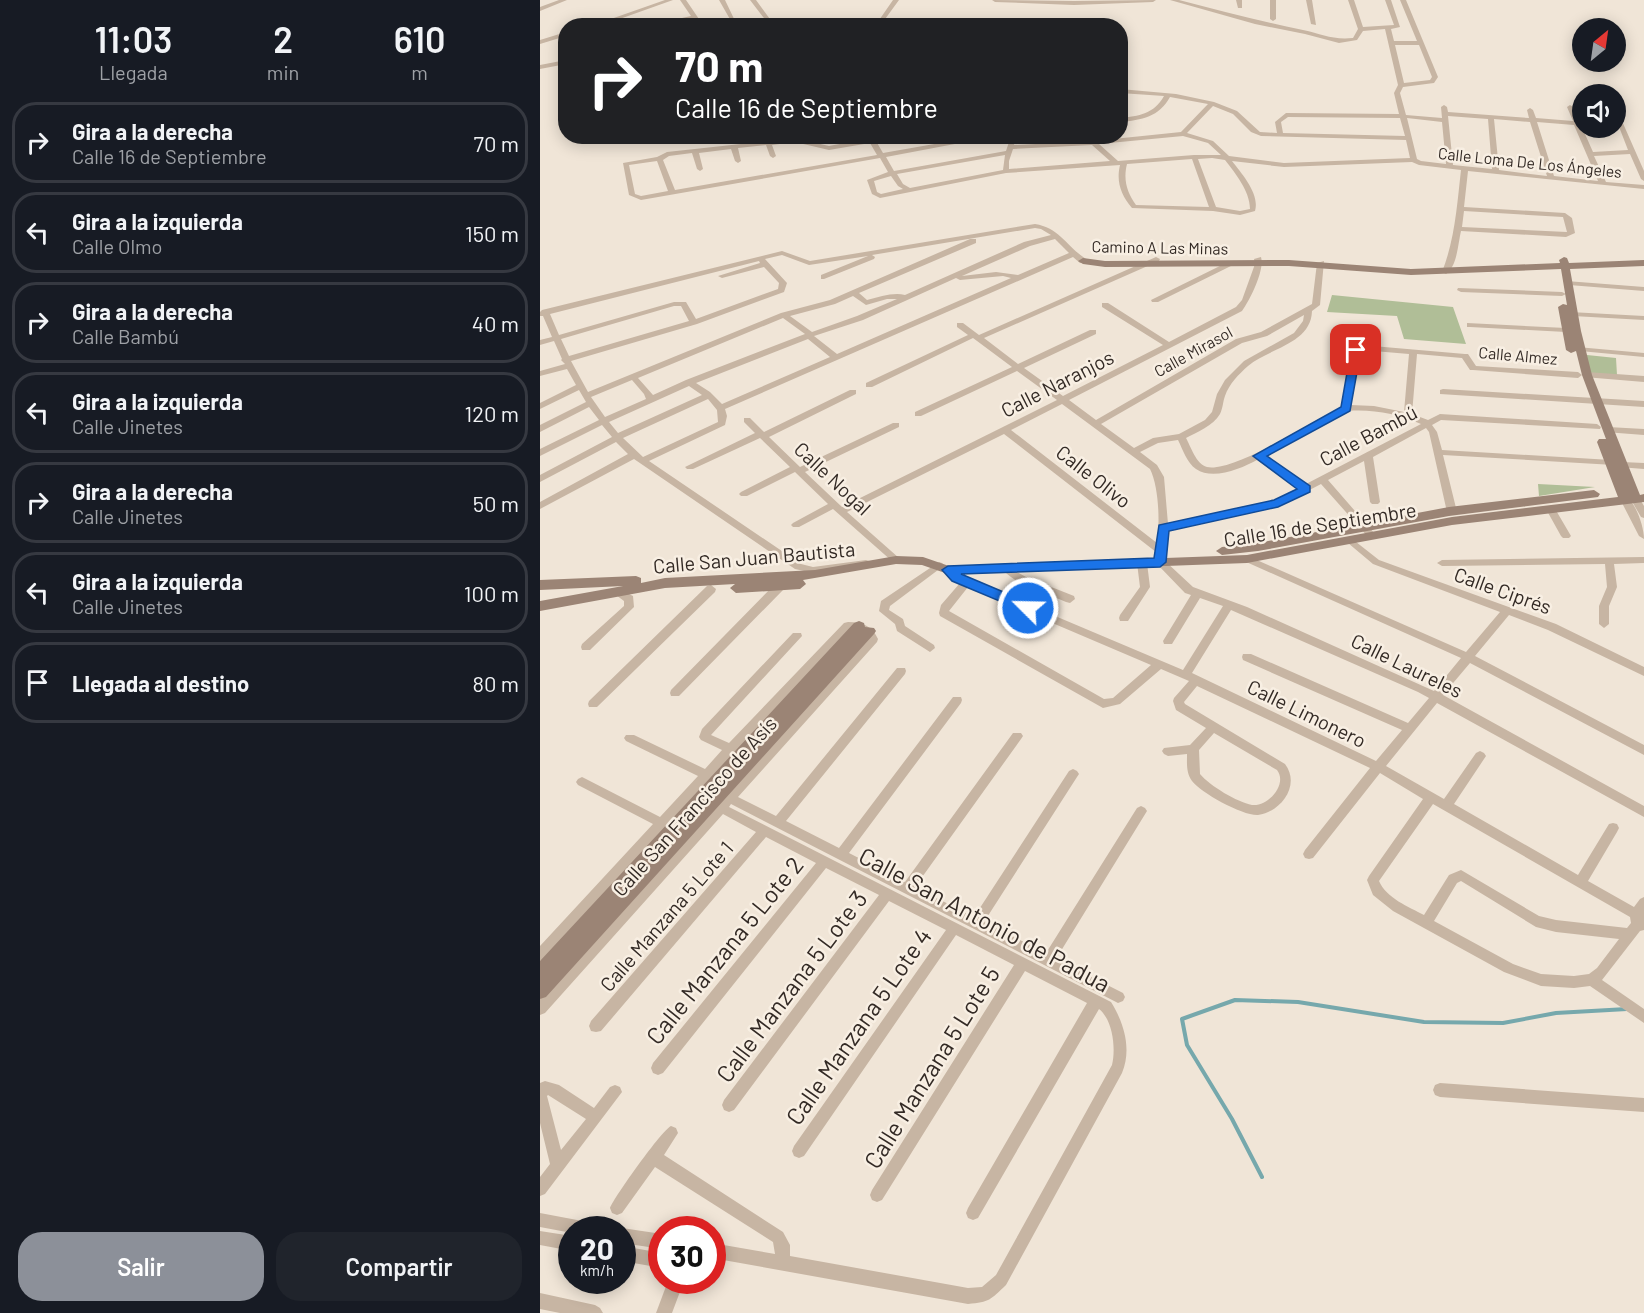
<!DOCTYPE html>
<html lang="es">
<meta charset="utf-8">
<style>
:root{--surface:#171b24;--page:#20242c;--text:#f1f3f6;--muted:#9ea1a6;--line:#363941;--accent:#8c9099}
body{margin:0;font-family:Barlow,sans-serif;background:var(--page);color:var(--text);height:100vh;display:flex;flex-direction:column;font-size:22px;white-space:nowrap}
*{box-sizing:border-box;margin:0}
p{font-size:20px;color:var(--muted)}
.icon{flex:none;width:33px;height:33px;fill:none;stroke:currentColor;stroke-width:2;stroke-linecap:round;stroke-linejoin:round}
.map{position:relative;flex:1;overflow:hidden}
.side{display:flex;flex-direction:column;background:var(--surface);width:540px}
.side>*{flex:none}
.top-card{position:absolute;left:18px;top:18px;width:570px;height:126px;border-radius:24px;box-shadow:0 3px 15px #0003;background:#202124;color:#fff;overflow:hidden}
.needle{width:39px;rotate:29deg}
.tools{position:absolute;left:1032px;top:18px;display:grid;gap:12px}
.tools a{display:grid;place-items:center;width:54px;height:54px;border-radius:50%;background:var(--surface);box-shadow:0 3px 15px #0003;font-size:30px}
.speed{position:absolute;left:18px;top:1216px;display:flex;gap:12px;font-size:30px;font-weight:700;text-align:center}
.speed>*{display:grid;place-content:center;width:78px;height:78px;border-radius:50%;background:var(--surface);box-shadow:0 3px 15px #0003;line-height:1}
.speed small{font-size:15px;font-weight:400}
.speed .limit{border:9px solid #d22;background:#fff;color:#111}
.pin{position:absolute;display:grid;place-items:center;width:51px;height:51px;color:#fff;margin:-26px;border-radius:12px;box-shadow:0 3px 9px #0006}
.me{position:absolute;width:66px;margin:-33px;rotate:293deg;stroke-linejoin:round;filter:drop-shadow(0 0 4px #0008)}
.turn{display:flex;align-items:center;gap:21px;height:126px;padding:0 18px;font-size:27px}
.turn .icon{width:78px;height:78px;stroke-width:2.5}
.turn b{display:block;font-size:42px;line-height:51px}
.eta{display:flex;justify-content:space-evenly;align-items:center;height:102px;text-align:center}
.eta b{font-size:36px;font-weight:600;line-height:42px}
.primary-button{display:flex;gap:12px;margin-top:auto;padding:12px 18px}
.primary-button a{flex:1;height:69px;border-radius:24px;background:var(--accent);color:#fff;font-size:24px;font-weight:600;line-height:69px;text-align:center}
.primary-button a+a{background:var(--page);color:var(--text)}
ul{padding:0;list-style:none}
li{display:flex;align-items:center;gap:18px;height:81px;margin:0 12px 9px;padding:0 6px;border:3px solid var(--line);border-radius:24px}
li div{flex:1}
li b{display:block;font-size:22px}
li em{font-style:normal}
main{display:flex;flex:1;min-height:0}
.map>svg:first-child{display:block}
.green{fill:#b0be97}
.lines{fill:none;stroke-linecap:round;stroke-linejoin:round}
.stream{stroke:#76a8ac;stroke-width:4}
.street{fill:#c7b5a3;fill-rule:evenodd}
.secondary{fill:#9b8475;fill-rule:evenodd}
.route{fill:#1a73e8;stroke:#114b97;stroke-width:1.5}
.labels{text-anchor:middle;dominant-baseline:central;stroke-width:5;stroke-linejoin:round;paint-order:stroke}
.far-street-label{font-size:16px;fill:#332a25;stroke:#f8efe3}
.street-label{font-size:20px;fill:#332a25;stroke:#f8efe3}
.near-street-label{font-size:24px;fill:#332a25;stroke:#f8efe3}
</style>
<main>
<section class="side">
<div class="eta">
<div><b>11:03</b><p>Llegada</p></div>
<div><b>2</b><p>min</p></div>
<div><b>610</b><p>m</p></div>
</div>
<ul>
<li><svg class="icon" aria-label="right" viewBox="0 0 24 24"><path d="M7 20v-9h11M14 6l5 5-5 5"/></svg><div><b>Gira a la derecha</b><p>Calle 16 de Septiembre</p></div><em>70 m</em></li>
<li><svg class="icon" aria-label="left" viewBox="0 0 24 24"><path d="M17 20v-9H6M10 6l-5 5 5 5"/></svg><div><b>Gira a la izquierda</b><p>Calle Olmo</p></div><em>150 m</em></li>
<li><svg class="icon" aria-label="right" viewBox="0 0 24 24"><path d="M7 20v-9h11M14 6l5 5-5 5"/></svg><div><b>Gira a la derecha</b><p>Calle Bambú</p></div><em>40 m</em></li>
<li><svg class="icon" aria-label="left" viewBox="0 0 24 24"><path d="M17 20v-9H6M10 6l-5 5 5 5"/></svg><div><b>Gira a la izquierda</b><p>Calle Jinetes</p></div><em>120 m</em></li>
<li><svg class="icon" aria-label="right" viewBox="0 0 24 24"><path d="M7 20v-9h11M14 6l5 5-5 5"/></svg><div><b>Gira a la derecha</b><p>Calle Jinetes</p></div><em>50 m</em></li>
<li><svg class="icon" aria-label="left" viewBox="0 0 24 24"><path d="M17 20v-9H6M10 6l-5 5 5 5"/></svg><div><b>Gira a la izquierda</b><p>Calle Jinetes</p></div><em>100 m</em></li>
<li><svg class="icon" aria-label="arrive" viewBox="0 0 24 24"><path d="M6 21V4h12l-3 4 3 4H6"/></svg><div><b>Llegada al destino</b></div><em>80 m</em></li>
</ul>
<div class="primary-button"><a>Salir</a><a>Compartir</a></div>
</section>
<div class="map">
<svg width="1104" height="1313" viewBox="0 0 1104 1313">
<rect width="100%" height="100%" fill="#f0e5d7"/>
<path class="green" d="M792,295L913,307L926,344L864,339L857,316L787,312Z
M1047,355L1076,358L1077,375L1047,374Z
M998,484L1055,487L999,496Z"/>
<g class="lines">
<path class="stream" d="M722,1177L692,1119L647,1045L642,1019L695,1000L758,1002L884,1022L963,1023L1016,1013L1087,1009"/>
<path class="street" d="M19,0H27L0,11V7Z
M125,0H133L60,26H51Z
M140,0H146L161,22L160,23H156L153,19L119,26H106L151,16Z
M179,0H185L196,23L160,26L191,21Z
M210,0H216L235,26H230Z
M353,0H359L340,26H335Z
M452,0L534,1L616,0L613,2L534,5L455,2Z
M630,0H639C680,11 721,21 763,30C782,34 792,40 813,38L818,29L808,0H814L823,27L854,25L845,0H851L860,27L851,29L854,41H877L860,0H866L898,77L894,83L863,87L860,93L866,115L902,118L901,107L904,105L907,107L908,112L989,118L987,110L990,108L993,110L996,118L1033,121L1027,107L1030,105L1033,107L1053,152L1088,150L1076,119V111L1078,112L1104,171V181L1101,179L1090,154L1054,156L1066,182L1104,185V189L928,171L924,207L1025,213L1032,218L1035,233L1026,237L921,231C918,244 917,267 906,274L902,272C915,239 917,205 921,170L879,165L872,162L744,167L692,161C702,174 720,194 715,211L700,215L673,211L592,208C581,195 576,182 580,165L466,173L340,198L332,194L327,180L348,172L340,158L101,200L89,195L83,163L117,157L127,152L247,139H259L289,146L341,136H358L336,141L343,153L440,136H457L346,157L354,171L466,151L471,136H477L474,145L554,141L641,132L668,104L630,97C619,117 602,120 580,122V118C599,116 614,114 624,96L580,93V89L636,94L674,102L697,111L720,132L737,133L735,122L746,113L859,114L854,93L858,85L845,29L823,31L817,40L799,43L765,34L715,24ZM855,45H879L892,77L890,80L864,83ZM673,106L693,114L711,132L721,136L866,140L870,158L744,163L689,156L673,141L647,133ZM908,116L948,119L952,169L913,165ZM748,117L860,118L865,136L743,133L741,122ZM867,118L902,122L906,164L881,161L877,159ZM954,119L990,122L1007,176L959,170ZM997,122L1034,125L1058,181L1014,176ZM643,136L668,143L681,155H654L578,161L559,144ZM247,143H259L289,150L330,143L337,155L135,190L123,160L129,156L152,153L157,169L160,171L163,169L159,153L191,149L195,161L198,163L201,161L198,148L226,145L230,156L233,158L236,156L232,145ZM552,145L570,161L469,169V161L473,149ZM465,155L463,170L370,188L363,184L357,174ZM672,158L685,160C695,173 710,191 710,209L700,211L676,207L658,159ZM652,159L669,207L596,205C587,192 583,180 587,164ZM117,161L128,191L101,196L95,194L89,165ZM351,176L358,186L363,189L341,194L337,192L334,181ZM924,211L1023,217L1027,232L922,227Z
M696,0H702V8H698Z
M730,0H736V19L733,21L730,19Z
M766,0H772L776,25L771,24Z
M26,32V36L0,44V40Z
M26,60V64L0,69V65Z
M495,224C520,228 526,246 546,259V263H540L533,257L185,409L187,416L185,425L109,461L261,564L273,567L326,560L329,561L331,563L329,565L273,573L255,569L94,459L0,509V502L88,454L76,442L0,482V475L72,437L62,425L0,456V449L59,420L49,407L0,432V425L46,402L39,390L0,409V403L36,385L27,369L0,376V371L25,364L21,360L22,359L14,341L0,345V340L12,337L3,316H0V312L2,310L242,251L270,261ZM495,228L501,229L511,235L484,242L365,295C353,292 340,297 327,300L319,293L436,243V239H430L290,300L241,313L48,392L31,361L157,324L244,292L247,283L225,259L242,255L269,265L328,256L281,275V279H284L334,259L335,257L332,255ZM515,239L529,253L478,275L456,272L422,276L490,246ZM219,261L220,263L178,276L182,278L224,267L239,283L238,289L156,319L146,302H134L19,335L10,314ZM463,276L471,278L297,354L274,336L323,320L416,278L420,280ZM313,296L326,305L347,299H357L317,316L272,332L250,316L295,304ZM134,306H141L149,321L29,356L21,339ZM243,318L265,334L146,380L113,395L98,378ZM268,339L290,357L182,404L170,392L156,383ZM92,380L104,394L106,399L65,417L51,397ZM149,386L162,395L78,433L69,422ZM168,399L177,410L178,422L103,457L83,438Z
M616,257L620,259L619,261L444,338L478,364L550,330H556V334L484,368L523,396L623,345L562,307V303H568L629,342L696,307L702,300L715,264L714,259L721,257C725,270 710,300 702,311L529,400L556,420L696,339L721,332L772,304L777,263L784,261L780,305L772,311C771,344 729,348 708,366C699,374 689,384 685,396C683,401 683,408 680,414C673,426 657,432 646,438C651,447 656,464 667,467C692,473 777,420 802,407L812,350L821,345L925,354H928L936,366L1038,372L1042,375L1038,378L933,370H930L922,358L877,354L872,414L888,420L900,414L1057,424L1061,427L1060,429L901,420L892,425L897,432L902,450L1071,460L1076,463L1074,465L903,455L917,512L912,515L907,512L889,432L886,428L833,457L840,502L838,504H832L830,502L824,461L788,480L835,534L837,536L835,538H829L781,484L741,505L628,530L625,561L653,587L707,607L894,691L921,658L704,561L702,559L704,557H710L926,652L960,612L833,564L808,543L806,541L808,539L811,538L839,560L1016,624L1104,667V676L1008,630L969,615L935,656L1104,745V755L930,663L903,695L1104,806V817L897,703L846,766L904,799L936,753L940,751L944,753L946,756L914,804L1038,875L1069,824L1073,823L1077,824L1079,828L1077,832L1048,881L1094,907L1100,899L1104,897V930L1100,931L1062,980L1104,1009V1023L1050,986L1034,988L1001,986L964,972L853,911L833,895L827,880L829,876L883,799L840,773L773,858L769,859L765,858L763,854L765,850L830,768L657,686L644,702L645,704L745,764C761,785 741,812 718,815C703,816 661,793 652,781C646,773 647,763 647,754L628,756L624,754L622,751L624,748L650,745L666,728L636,710L633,701L634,698L649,681L621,669L580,704L563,708L400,616L399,613L401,605L420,583C413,580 407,576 403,570L405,568L408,567L420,576L643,670L683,606L660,598L632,644H624L623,641L651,595L645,593L617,564L615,562L616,552L464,434L307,512L359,558L361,560L356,563L353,562L293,509L259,527H253L251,525L253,523L288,504L255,472L207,496H201L199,494L201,492L250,467L220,438L153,469H147L145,467L215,433L204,422V418H210L224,432L310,390H316V394L229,437L260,467L353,423H359V427L265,472L302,507L517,400L477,371L381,416H375V412L472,367L433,338L332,387H326V383L428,335L417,327V323H423L439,335ZM764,315L763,321L754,333L704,361L685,380L677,394L672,412L665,420L639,434L613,438L594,448L561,424L702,343L727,336ZM822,350L869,354L864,412L834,406L811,405L820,351ZM522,404L610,469C619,487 620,523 617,543L471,430ZM808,411C832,409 859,414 881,424L766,484L724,456ZM638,440C643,450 647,463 656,469C673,481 702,468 717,460L758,488L735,500L628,524L624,477L617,465L600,452L618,443ZM428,587L611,665L573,698L564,699L409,611ZM691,610L878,692L889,698L868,723L711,654H703L702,657L703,660L862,730L836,761L652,673ZM674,733L737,770C748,784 728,807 712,805C697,802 670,786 660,774L659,750ZM893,804L1090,917L1091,923L1087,928L1016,920L999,916L921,870L909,875L884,915C869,907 846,898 839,881ZM921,881L996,927L1016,932L1079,939L1057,968L1049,974L1034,976L1001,974L973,964L894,921L917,883Z
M690,261L697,263L618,302H612L611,300Z
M1026,281L1104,287V291L1029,285H1026Z
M918,288L1022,292L1026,294L1022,296L921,292L917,290Z
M1030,312L1104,316V320L1033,316L1029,314Z
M927,323L1026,328L1030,330L1026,332L930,327H927Z
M1037,347L1104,353V357L1040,351H1037Z
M1047,372L1104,376V382L1044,377L1043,375Z
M903,389L1104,401V407L900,394V390Z
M1068,427L1104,429V435L1065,432L1064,430Z
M1082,462L1104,463V469L1079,467L1077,465Z
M1095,495L1098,496L1104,506V518L1101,517L1090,498Z
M1085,496C1096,502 1104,527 1104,539L1099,536L1080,499Z
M1011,506L1014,507L1031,536L1029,538H1023L1021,536L1006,509Z
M1104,557V563L1074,564L1077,587L1069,606V624L1064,628L1059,624V606L1067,587L1065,564L902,566L897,563L902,560Z
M602,560L607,563L610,587L588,621H580L579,618L580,615L600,587L597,563Z
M399,562L402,563L404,565L402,567L350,606L349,610L363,619L365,626L394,645L395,648L390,652L357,631L355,624L339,611L341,601Z
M468,567L486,577L534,596L535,599L530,603L526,602C506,593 478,586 463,570L465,568Z
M239,583L244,587L243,590L139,696H131L130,693L131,690L235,584Z
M171,585L176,589L175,592L57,707H49L48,704L49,701L167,586Z
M77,588L93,596L94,607L50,650H42L41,647L42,644L84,606V601L72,592Z
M308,622C323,622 332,626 338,639L337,642L198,797L236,816L357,668H365L366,671L365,674L246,821L299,848L413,697H421L422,700L421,703L309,853L365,882L473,733H481L483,736L481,739L375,887L434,917L529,771L533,769L537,771L539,774L537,777L444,922L506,953L597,808L601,806L605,808L607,811L516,959L583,993L585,997L583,1001L578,1003L191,804L189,807L571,1002C584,1023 592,1049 582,1073L466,1285C450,1300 450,1302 428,1304L172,1258V1243L235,1254L233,1242L115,1167L82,1213L77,1215L72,1213L70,1208C75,1196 122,1130 131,1126L136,1128L138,1133L124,1155L243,1232L250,1245V1256L428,1288L442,1287L456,1275L572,1065C576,1049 573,1020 559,1009L438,1218L433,1220L428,1218L426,1213L428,1208L547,1003L485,971L342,1200L337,1202L332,1200L330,1195L332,1190L474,965L416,935L264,1156L259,1158L254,1156L252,1151L254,1146L406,930L349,901L194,1110L189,1112L184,1110L182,1105L184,1100L339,895L286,868L123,1073L118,1075L113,1073L111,1068L113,1063L276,863L226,837L61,1031L56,1032L51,1031L49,1026L51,1021L216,832L183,814L5,1013L0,1015V999L173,809L152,798L5,959L0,961V946L113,824L38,785L36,782L38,779L42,777L46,779L120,817L158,776L86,741L84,738L86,735H94L165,769L182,750L161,740L159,737L162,729L253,633H261L262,636L171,735L189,743L304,623ZM311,630H319L328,638L188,792L182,793L180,796L182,799L179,802L159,791Z
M5,1081L19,1085L54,1108L70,1087L75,1085L80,1087L82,1092L5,1194L0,1196V1177L10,1164L0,1123V1083ZM8,1095L46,1119L21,1150L7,1096Z
M900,1083L1104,1098V1112L900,1097L895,1095L893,1090L895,1085Z
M0,1213L53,1223L58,1225L60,1230H32V1233L0,1227Z
M82,1228L122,1234V1249L82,1243V1230H77Z
M0,1231L32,1236V1251L0,1245Z
M82,1246L122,1253V1268L82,1261Z
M128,1281H144L132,1313H116Z
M0,1293L55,1305L60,1308L63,1313H20L0,1309Z"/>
<path class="secondary" d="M1024,257L1027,258L1029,263L1104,260V266L1030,269L1041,331L1052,375L1100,495L1104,494V502L912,525L707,563L408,574L382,565L356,564L263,580L266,584L260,589L196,593L190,588L195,584L125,588L0,611V601L83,586L0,590V580L96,576L101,578V583L125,578L275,570L356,556L383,557L409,566L707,555L912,517L1078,497L1057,442L1059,439H1066L1042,375L1036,351L1031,353L1026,350L1018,307L1023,304L1027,305L1021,269L871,275L749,266L565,267L543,264L538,261L543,258L565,261L749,260L871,269L1020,263L1019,260Z
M1054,490L1060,494L1058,497L909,516L718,551L682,555L676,551L682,547L718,543L909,507Z
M319,621L324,623L325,627L334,628L336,631L334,634L6,997L0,999V961L314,623Z"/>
</g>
<path class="route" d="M816,347L821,350L810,411L727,456L770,486V492L738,507L629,531L626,562L620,567L421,574L492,604L494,608L488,613L412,581L402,570L408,566L614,558L619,525L734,500L757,489L713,456L801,407L811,350Z"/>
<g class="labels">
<g class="far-street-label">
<text transform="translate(990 162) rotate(6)">Calle Loma De Los Ángeles</text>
<text transform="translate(620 247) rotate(1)">Camino A Las Minas</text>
<text transform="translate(653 351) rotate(-29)">Calle Mirasol</text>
<text transform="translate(978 355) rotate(5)">Calle Almez</text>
</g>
<g class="street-label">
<text transform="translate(517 383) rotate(-27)">Calle Naranjos</text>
<text transform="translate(828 435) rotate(-28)">Calle Bambú</text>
<text transform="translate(554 476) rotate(38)">Calle Olivo</text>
<text transform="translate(293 478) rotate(43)">Calle Nogal</text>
<text transform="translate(780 524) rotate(-9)">Calle 16 de Septiembre</text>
<text transform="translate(214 557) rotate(-5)">Calle San Juan Bautista</text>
<text transform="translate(963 590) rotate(20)">Calle Ciprés</text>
<text transform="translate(867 665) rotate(26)">Calle Laureles</text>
<text transform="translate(767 713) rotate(26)">Calle Limonero</text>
<text transform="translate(154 806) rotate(-48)">Calle San Francisco de Asís</text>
<text transform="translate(126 916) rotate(-49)">Calle Manzana 5 Lote 1</text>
</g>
<g class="near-street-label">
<text transform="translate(445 919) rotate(28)">Calle San Antonio de Padua</text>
<text transform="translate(184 950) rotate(-51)">Calle Manzana 5 Lote 2</text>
<text transform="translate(251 986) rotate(-53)">Calle Manzana 5 Lote 3</text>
<text transform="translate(318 1026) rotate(-55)">Calle Manzana 5 Lote 4</text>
<text transform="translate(391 1067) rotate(-58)">Calle Manzana 5 Lote 5</text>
</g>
</g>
</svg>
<div class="tools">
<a><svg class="needle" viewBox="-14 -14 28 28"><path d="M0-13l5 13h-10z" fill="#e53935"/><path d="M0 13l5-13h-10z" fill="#9ea1a6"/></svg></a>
<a><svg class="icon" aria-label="sound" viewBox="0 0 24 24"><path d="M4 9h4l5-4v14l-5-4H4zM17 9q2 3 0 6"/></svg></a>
</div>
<div class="speed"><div>20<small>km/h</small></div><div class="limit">30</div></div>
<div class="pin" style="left:816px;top:350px;background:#d93025"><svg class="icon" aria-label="arrive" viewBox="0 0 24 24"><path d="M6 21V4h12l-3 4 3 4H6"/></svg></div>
<svg class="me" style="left:488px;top:608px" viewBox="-20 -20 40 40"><circle r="17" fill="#1a73e8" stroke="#fff" stroke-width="3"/><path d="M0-11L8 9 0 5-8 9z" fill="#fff"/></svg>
<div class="top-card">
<div class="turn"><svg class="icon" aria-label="right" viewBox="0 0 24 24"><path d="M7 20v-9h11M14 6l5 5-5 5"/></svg><div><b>70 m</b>Calle 16 de Septiembre</div></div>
</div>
</div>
</main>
